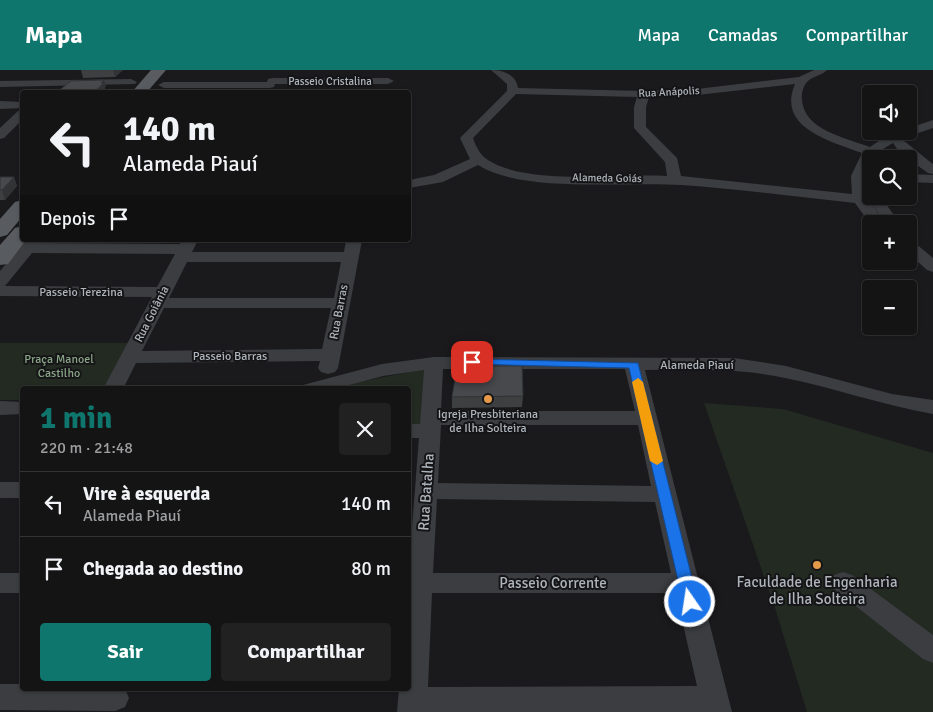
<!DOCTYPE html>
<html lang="pt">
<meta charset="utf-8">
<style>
:root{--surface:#141415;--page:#212122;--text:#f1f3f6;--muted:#9d9ea0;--line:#333334;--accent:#0f766e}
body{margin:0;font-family:Signika,sans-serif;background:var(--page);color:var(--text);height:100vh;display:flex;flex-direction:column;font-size:19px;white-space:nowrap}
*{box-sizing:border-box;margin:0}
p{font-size:16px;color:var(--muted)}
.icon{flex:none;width:28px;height:28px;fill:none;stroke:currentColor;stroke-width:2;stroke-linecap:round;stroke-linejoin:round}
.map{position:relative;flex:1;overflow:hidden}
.details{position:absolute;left:20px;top:316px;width:391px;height:305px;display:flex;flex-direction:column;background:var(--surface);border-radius:5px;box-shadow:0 1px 4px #0004,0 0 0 1px var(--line)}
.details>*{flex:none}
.top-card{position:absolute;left:20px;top:20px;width:391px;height:152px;border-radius:5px;box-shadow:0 1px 4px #0004,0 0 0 1px var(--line);background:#141415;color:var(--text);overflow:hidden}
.buttons{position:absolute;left:862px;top:15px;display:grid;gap:10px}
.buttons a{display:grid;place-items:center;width:55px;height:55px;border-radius:5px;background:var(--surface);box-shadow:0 1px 4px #0004,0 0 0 1px var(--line);font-size:25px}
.pin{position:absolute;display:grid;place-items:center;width:42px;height:42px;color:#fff;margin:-21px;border-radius:10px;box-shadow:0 2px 8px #0006}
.me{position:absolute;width:55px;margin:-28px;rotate:347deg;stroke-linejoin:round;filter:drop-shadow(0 0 4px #0008)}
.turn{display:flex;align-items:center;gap:18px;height:105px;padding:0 20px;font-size:22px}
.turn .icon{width:65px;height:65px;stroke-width:2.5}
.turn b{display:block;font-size:35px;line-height:42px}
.then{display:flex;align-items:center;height:48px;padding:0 20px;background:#0003;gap:10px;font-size:19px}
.round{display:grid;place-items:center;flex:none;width:52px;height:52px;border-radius:5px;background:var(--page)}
.head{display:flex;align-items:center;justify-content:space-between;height:85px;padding:0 20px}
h1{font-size:30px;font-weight:800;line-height:38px;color:var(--accent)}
.action{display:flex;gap:10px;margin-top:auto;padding:10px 20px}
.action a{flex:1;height:58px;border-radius:5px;background:var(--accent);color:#fff;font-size:20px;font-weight:800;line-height:58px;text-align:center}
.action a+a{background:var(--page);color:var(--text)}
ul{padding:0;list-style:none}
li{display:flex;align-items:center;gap:15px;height:65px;padding:0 20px;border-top:1px solid var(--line)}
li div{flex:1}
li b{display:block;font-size:19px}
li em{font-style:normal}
header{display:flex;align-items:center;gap:30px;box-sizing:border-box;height:70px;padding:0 25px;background:var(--accent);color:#fff}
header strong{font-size:24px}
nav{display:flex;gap:28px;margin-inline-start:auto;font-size:18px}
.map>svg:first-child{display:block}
.green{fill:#222a22}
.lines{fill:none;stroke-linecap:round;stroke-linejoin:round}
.minor{fill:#3b3d41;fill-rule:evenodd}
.major{fill:#585b60;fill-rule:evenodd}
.wall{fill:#3d3f41}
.shaded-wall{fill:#323335}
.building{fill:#47494c;stroke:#323335}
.route{fill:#1a73e8;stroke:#114b97}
.slow{fill:#f59e0b}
.poi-dot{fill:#e59a49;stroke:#151517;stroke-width:2}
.labels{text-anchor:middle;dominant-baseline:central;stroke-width:4;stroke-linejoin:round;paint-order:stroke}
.far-street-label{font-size:11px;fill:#aeb4bb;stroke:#151517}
.street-label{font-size:12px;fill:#aeb4bb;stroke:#151517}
.park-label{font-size:12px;fill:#89a486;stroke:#151517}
.poi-label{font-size:12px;fill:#aeb4bb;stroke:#151517}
.near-street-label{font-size:15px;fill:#aeb4bb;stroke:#151517}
.near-poi-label{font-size:15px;fill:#aeb4bb;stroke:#151517}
</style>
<header>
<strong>Mapa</strong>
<nav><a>Mapa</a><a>Camadas</a><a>Compartilhar</a></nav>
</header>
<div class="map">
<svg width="933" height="642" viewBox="0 0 933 642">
<rect width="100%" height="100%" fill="#1a1a1c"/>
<path class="green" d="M0,273H131L105,319H22V330H0Z
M426,299L421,357H409V319H333L347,314Z
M704,333L783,339L933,383V642H807L775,538Z"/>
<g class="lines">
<path class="minor" d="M491,0C502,0 516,4 518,18L644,21L697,19L799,7L814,0H827C822,6 812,6 807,12C803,16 801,25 802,30C804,60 846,68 870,77C883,68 893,61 909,61V58L933,50V58L900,69C906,71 926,89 933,94V104L928,103L900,83L893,73C887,77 874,83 871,89C860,114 865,126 881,147L870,131L869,126L871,123V126H883L884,131L900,154H871V155L855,133C797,127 739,119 681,115C625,111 524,124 478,95L443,112L409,118V110L434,105L470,89L460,68L507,21V14ZM795,14C776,58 831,71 862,83L851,106L852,124L681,106L677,88L646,57V37L649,27L697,25ZM516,24L637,27L634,37V58L665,92L667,106C619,103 528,116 488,90C480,85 476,77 473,68Z
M272,8H388L394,11L388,14H275L274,17L270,18H164L158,15L164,12H267L268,9Z
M131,9L137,12L135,14L0,17V11Z
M0,31L22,32V38L0,39Z
M18,41H22V50L4,68L0,69V58Z
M909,104L933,105V113L909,112Z
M26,170H42L40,173L180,174L182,170H198L192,182H344L346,170H362L338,298L335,302L328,304L321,302L318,298L320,291L136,293L123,319H103L152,227L0,226V201ZM32,183L175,184L157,217L5,216ZM187,192H341L334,228H169ZM164,238H331L322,279L142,281Z
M909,171L915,173L933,188V202L927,200L909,184Z
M434,287L734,288L786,296L892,324L933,330V344C882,335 835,318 785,308C739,298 692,300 645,300L732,642H397L399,619H409V495L419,368H409V354H420L424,300L383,306L334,319H300L303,315L382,294ZM443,299H625L635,341H441ZM441,355H638L651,416L438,413ZM437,429L655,432L671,503H433ZM432,523H676L697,616L428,617Z
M0,331L22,332V344L0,345Z
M0,412H22V428H0Z
M843,502L852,505L933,565V593L923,589L834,519L830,512L834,505Z
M0,503H22V523H0Z
M0,614H22V619H125L129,628L125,637L115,641L0,640Z"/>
<path class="major" d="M151,0H166L147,22H132Z
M22,130V147L7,165L0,167V149L15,132Z
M22,156V170H26L8,194L0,195V175L15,158Z"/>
</g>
<path class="wall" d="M81,0H123L115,7L83,8Z
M0,107H14L17,116L5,130H0Z
M523,326L522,337L452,338V327Z"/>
<path class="shaded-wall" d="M113,0H123L115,7Z
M104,10L106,17H105V19L102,22H94L101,13Z
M14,107L17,116L5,130L2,120Z"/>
<path class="building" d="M104,10L101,13H104L94,22H57L71,11Z
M0,107H14L2,120H0Z
M487,296H522L523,326L452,327L455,309H485Z"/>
<path class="route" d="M472,289L638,293L698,532L696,537L690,538L685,537L683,532L629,298L468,294L466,292L468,290Z"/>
<path class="slow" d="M638,308L643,312L663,391L657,395L650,391L632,312Z"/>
<g class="poi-dot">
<circle cx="488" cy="329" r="5"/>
<circle cx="817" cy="495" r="5"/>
</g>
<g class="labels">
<g class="far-street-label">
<text x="330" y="11">Passeio Cristalina</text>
<text transform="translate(669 22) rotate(-3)">Rua Anápolis</text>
<text transform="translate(607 108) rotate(1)">Alameda Goiás</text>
</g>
<g class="street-label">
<text x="81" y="222">Passeio Terezina</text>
<text transform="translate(339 242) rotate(-79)">Rua Barras</text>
<text transform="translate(152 244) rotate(-63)">Rua Goiânia</text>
<text x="230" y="286">Passeio Barras</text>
<text x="697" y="295">Alameda Piauí</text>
</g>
<g class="park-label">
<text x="59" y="289">Praça Manoel<tspan x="59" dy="14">Castilho</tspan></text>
</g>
<g class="poi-label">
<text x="488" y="344">Igreja Presbiteriana<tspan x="488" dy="14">de Ilha Solteira</tspan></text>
</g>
<g class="near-street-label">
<text transform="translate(426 422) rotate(-86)">Rua Batalha</text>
<text x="553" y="513">Passeio Corrente</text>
</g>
<g class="near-poi-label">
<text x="817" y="512">Faculdade de Engenharia<tspan x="817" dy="17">de Ilha Solteira</tspan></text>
</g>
</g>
</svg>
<div class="buttons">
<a><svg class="icon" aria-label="sound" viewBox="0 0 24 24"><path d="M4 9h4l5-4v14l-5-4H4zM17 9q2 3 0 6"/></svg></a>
<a><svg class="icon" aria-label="search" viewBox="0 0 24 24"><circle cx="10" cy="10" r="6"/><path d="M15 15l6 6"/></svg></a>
<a>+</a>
<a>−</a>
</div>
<div class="pin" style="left:472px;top:292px;background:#d93025"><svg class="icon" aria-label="arrive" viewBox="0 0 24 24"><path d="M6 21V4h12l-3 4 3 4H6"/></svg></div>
<svg class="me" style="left:690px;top:532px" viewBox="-20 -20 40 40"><circle r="17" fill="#1a73e8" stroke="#fff" stroke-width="3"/><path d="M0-11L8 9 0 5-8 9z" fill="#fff"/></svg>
<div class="top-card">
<div class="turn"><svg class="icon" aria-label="left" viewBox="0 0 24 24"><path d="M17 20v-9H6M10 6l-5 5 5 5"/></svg><div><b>140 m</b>Alameda Piauí</div></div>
<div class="then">Depois<svg class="icon" aria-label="arrive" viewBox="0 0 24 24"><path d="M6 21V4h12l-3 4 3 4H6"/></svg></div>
</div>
<section class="details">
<div class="head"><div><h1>1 min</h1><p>220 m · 21:48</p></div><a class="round"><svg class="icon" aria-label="close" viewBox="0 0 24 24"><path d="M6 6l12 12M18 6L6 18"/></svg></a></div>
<ul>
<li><svg class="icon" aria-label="left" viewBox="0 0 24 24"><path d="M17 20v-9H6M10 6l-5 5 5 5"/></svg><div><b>Vire à esquerda</b><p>Alameda Piauí</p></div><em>140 m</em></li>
<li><svg class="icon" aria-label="arrive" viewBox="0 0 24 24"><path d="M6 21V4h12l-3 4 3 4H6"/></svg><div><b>Chegada ao destino</b></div><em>80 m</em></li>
</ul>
<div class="action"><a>Sair</a><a>Compartilhar</a></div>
</section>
</div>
